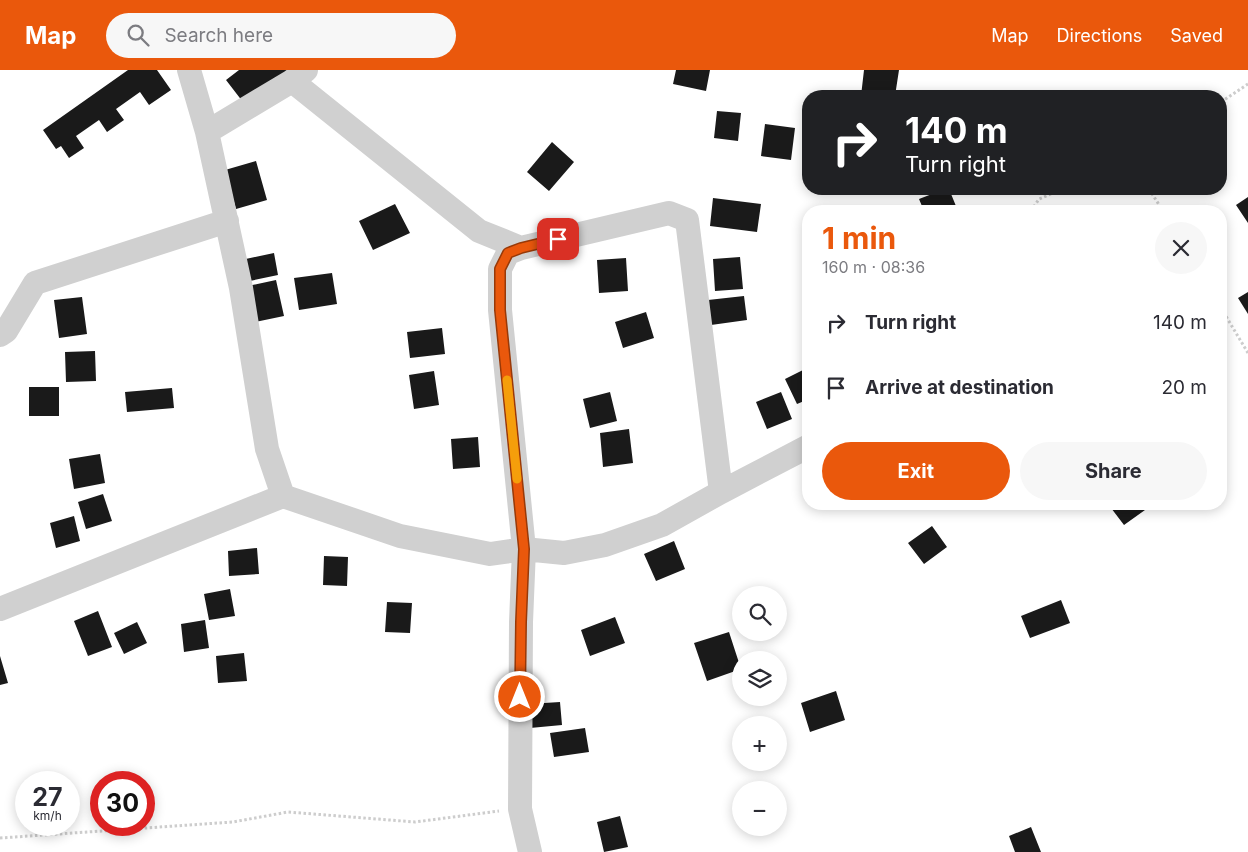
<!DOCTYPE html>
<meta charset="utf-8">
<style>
:root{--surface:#fff;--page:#f7f7f7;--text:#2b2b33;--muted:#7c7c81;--accent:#ea580c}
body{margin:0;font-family:Inter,sans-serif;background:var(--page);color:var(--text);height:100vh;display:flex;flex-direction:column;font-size:19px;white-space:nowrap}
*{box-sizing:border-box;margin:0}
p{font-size:16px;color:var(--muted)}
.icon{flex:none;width:28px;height:28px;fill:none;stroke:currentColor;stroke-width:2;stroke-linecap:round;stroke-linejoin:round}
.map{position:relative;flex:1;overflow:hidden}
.side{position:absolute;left:802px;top:135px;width:425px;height:305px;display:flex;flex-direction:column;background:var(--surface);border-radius:20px;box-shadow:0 2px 12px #0003}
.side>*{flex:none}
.hud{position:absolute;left:802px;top:20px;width:425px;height:105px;border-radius:20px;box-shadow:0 2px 12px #0003;background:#202124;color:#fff;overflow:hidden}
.fabs{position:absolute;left:732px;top:516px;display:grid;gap:10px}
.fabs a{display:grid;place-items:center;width:55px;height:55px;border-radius:50%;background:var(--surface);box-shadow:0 2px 12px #0003;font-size:25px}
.speed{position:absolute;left:15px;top:701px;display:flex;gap:10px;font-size:25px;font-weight:700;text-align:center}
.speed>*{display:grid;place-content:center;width:65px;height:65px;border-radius:50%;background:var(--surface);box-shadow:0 2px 12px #0003;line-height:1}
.speed small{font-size:12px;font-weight:400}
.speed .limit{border:8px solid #d22;background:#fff;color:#111}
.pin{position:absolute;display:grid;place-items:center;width:42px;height:42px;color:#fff;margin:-21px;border-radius:10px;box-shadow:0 2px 8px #0006}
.me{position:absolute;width:55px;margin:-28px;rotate:0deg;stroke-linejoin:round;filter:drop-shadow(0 0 4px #0008)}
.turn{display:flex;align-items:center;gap:18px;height:105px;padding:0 20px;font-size:22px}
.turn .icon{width:65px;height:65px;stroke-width:2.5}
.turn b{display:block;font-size:35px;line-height:42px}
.round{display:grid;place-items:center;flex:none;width:52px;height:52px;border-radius:26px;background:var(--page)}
.summary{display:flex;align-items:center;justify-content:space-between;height:85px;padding:0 20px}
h1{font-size:30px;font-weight:700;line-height:38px;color:var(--accent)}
.action{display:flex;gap:10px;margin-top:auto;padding:10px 20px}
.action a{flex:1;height:58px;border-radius:30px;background:var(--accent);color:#fff;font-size:20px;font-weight:700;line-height:58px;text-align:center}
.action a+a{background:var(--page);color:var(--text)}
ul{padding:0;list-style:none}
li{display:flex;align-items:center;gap:15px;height:65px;padding:0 20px}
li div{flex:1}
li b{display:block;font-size:19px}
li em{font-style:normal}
header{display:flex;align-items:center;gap:30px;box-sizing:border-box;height:70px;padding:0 25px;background:var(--accent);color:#fff}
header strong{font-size:24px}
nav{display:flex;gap:28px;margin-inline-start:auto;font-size:18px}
.search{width:350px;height:45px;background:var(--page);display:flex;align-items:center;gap:12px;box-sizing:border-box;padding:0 18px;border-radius:28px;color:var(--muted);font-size:19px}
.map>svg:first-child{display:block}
.building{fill:#1a1a1a}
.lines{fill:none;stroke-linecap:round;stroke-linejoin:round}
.path{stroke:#cdcdcd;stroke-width:3;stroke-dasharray:2.5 2.5;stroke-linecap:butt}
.minor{stroke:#d0d0d0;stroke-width:24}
.route-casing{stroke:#983908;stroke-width:12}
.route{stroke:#ea580c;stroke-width:9}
.slow{stroke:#f59e0b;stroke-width:9}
</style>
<header>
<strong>Map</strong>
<div class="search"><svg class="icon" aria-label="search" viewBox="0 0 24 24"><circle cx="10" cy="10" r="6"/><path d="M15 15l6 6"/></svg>Search here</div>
<nav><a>Map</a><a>Directions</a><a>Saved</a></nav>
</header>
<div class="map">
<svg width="1248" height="782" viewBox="0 0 1248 782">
<rect width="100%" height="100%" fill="#fff"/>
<path class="building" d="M128,0H157L171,20L149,35L140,22L116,39L124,50L107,62L99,50L76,66L84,78L69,88L61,76L56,79L43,60Z
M239,0H293L246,36L226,10Z
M676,0H710L706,21L673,14Z
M864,0H899L895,26H861Z
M717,41L741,43L738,71L714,68Z
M765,54L795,58L791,90L761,86Z
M552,72L574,92L549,121L527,102Z
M256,91L267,130L236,139L225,100Z
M945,119H949L958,141H924L919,129Z
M1248,127V153L1236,135Z
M713,128L761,134L757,162L710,156Z
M395,134L410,163L373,180L359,151Z
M274,183L278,205L245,212L241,190Z
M740,187L743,219L715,221L713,189Z
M626,188L628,221L599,223L597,190Z
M332,203L337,234L299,240L294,208Z
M276,210L284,246L251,253L243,217Z
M1248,222V244L1238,228Z
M744,226L747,250L711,255L708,230Z
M82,227L87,264L59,268L54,230Z
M646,242L654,268L623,278L615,252Z
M442,258L445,284L410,288L407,262Z
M95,281L96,311L66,312L65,282Z
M809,297V329L797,334L785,309Z
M434,301L439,335L414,339L409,305Z
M29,317H59V346H29Z
M172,318L174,338L127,342L125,322Z
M610,322L617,351L590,358L583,329Z
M781,322L792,349L767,359L756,332Z
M629,359L633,393L603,397L600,363Z
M478,367L480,397L453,399L451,369Z
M100,384L105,413L74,419L69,389Z
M103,424L112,451L86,459L78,432Z
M1108,434H1151L1152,435L1124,455Z
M74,446L80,471L56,478L50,453Z
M932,456L947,477L924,494L908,473Z
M674,471L685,499L656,511L644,484Z
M257,478L259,504L229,506L228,481Z
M324,486L348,487L347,516L323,515Z
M230,519L235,546L209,550L204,524Z
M1061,530L1070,553L1030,568L1021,546Z
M387,532L412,533L410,563L385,562Z
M98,541L112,577L88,586L74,551Z
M615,547L625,573L590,586L581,560Z
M205,550L209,578L184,582L181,554Z
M137,552L147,573L124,584L114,563Z
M729,562L741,599L707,611L694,573Z
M244,583L247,611L218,613L216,586Z
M0,586L8,613L0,615Z
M836,621L845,650L810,662L801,633Z
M560,632L562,655L530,658L529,634Z
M585,658L589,682L554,687L550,663Z
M620,746L628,777L604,782L597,752Z
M1031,757L1041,782H1015L1009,766Z"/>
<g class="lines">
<path class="path" d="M1221,32L1248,14
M1149,119L1163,141
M1031,141L1039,129L1062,119
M1221,238L1248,283
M0,768L233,752L288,742L415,752L499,741"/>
<path class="minor" d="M189,0L207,62L241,218L267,379L283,426L400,466L490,484L524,479L564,483L605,475L662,455L721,422L809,376
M292,11L479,161L521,178
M207,62L292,11L306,0
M0,265L6,261L35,213L227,151
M0,539L283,426
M530,782L520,739L521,552L524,479L500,240V199L508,183L521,178L669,143L687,150L721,422"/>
</g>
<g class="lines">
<defs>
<path id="route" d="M520,627L521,552L524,479L500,240V199L508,183L521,178L558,169"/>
</defs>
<use href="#route" class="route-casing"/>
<use href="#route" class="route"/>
<path class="slow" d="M507,310L517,409"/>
</g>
</svg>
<div class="fabs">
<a><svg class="icon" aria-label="search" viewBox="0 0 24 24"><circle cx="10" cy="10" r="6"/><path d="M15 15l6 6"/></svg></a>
<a><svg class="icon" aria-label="layers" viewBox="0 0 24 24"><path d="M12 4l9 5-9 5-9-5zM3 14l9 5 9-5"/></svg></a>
<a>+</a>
<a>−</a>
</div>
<div class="speed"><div>27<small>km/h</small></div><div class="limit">30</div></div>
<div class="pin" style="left:558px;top:169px;background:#d93025"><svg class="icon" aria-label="arrive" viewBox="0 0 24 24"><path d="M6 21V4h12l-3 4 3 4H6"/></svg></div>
<svg class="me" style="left:520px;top:627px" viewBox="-20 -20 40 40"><circle r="17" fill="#ea580c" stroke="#fff" stroke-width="3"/><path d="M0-11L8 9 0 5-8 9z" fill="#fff"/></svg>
<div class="hud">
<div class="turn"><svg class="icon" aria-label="right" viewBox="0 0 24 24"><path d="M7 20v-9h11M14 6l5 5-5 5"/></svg><div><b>140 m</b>Turn right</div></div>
</div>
<section class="side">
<div class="summary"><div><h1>1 min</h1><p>160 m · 08:36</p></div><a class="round"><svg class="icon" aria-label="close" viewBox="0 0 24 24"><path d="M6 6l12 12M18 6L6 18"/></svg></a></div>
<ul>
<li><svg class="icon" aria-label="right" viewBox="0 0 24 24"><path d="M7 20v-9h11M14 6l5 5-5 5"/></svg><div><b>Turn right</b></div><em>140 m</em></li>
<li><svg class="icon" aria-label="arrive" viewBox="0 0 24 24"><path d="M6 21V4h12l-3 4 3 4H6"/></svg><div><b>Arrive at destination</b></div><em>20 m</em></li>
</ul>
<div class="action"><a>Exit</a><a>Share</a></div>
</section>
</div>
